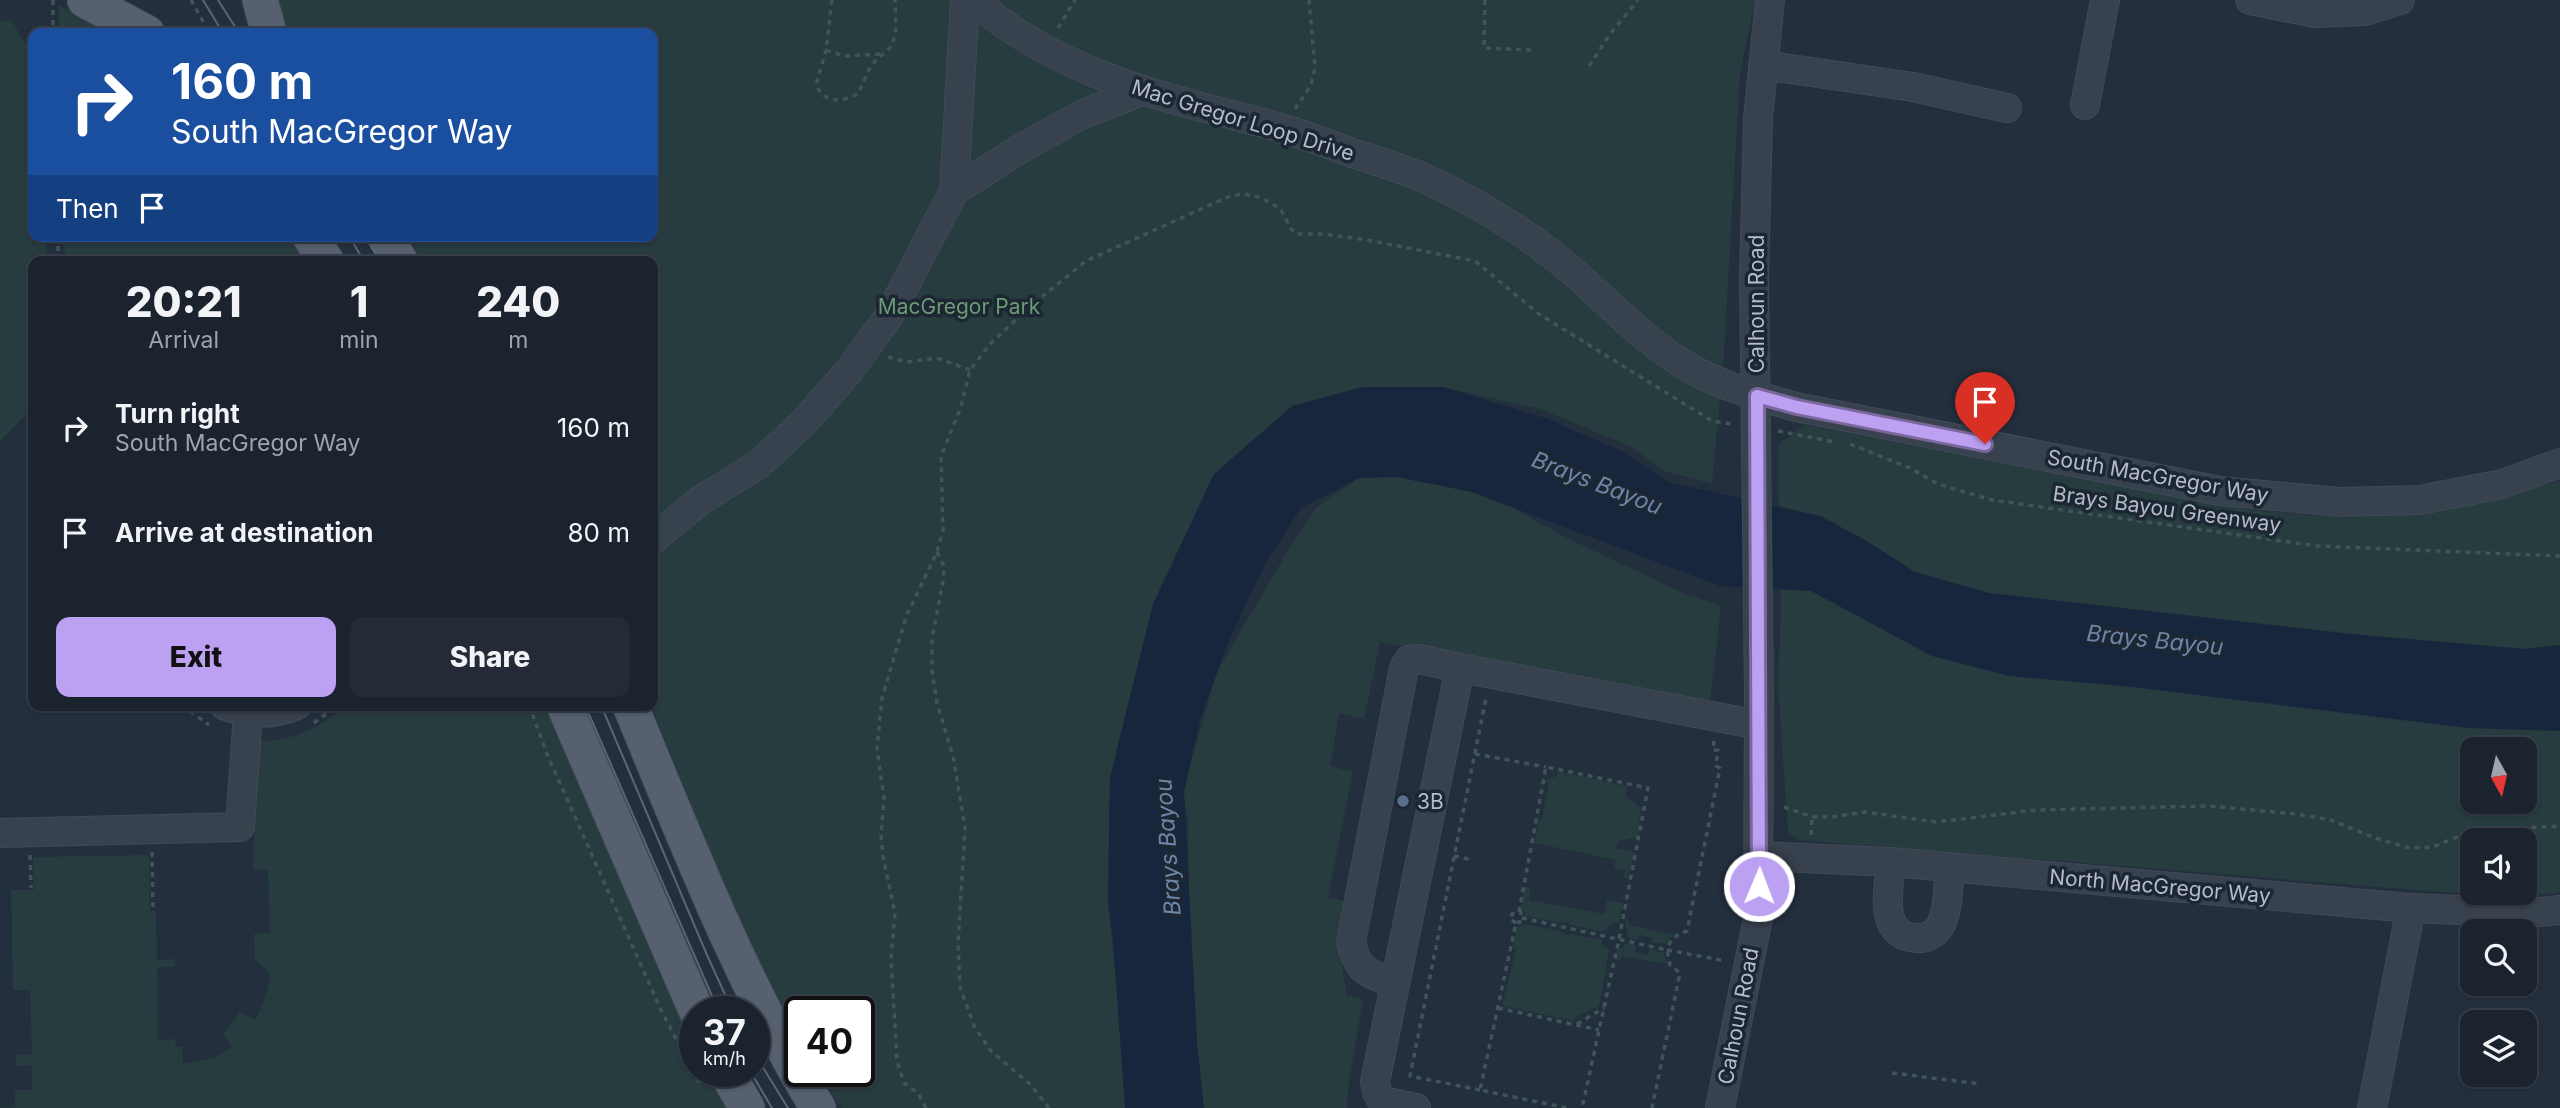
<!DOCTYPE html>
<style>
:root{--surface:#1b232e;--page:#242b36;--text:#f1f3f6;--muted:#a0a4aa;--line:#39404a;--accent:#bca0f2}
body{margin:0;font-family:Inter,sans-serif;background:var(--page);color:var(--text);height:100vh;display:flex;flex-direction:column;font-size:26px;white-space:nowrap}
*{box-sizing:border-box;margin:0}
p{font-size:23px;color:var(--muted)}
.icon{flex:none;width:38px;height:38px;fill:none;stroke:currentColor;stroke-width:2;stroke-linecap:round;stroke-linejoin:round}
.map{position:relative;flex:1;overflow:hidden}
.panel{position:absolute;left:28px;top:256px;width:630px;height:455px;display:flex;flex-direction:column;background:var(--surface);border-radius:14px;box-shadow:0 2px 5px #0004,0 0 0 2px var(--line)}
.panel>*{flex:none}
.banner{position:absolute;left:28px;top:28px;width:630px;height:214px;border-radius:14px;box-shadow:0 2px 5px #0004,0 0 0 2px var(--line);background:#1a4fa0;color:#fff;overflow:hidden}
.needle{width:46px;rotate:172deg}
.fabs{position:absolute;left:2460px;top:737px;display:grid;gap:14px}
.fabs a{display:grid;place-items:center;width:77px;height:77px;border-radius:14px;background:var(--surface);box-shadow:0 2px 5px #0004,0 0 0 2px var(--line);font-size:35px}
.speed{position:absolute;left:679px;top:996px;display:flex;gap:14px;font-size:35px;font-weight:700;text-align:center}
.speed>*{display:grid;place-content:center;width:91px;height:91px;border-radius:50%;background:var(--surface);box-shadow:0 2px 5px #0004,0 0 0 2px var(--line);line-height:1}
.speed small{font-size:18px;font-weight:400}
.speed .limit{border:4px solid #111;border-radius:10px;background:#fff;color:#111}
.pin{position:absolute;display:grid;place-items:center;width:60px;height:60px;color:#fff;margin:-72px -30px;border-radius:50% 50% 50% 0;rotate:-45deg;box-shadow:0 0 7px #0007}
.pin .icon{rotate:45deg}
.me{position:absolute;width:77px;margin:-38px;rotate:1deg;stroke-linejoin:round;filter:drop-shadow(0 0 5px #0008)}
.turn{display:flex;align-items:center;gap:24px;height:147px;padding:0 28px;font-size:32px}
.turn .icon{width:91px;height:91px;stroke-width:2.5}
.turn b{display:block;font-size:49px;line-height:60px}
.then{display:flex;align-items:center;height:66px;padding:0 28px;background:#0003;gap:14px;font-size:26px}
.eta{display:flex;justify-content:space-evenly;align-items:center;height:119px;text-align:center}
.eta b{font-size:42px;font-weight:800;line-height:49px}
.cta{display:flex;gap:14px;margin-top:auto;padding:14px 28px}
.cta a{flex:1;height:80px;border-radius:14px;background:var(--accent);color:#111;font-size:28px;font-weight:800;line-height:80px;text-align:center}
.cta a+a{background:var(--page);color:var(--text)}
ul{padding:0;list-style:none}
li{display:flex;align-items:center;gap:21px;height:105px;padding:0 28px}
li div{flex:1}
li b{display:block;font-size:26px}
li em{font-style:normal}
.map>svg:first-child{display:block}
.green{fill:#263c3f;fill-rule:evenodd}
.water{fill:#17263c}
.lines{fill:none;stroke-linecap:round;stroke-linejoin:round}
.minor-casing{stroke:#414a57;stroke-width:30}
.major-casing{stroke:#414a57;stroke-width:37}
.path{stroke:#3f5557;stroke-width:3.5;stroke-dasharray:5 5;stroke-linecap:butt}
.minor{stroke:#38414e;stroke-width:28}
.major{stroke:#56606e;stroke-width:35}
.tram{stroke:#5a6575;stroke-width:2}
.route-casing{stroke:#7a689d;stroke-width:18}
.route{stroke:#bca0f2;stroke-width:12}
.service-dot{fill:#5c6f8a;stroke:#1d2633;stroke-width:2.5}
.labels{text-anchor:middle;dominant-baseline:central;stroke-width:7;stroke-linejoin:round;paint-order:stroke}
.street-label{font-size:21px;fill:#b4bcc9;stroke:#1d2633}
.park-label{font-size:21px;fill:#6b9a76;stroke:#1d2633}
.poi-label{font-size:21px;fill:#b4bcc9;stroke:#1d2633;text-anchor:start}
.water-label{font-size:23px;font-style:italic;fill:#6d86a8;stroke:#1d2633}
</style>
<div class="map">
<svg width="2560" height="1108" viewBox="0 0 2560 1108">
<rect width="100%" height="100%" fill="#242f3e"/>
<path class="green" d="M280,0H1755L1740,73L1724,352L1712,484L1665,471L1630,446L1540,409L1443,387H1362L1153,604L1110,778L1108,902L1129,1108H842L817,1071H859V1012H800V1042C742,934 697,819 651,705H653V261H423L407,236H653V33H289L281,12Z
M59,5L112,33H59Z
M11,19L33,58V236H46L47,261H33V408L0,441V22Z
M64,236H294L309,261H65Z
M1804,425L2242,509L2346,518L2451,509L2560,481V893L2503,897L1799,840L1788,832L1778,686L1781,610L1778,445ZM2473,749H2525V802H2473ZM2473,840H2525V892H2473Z
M1417,472L1480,489L1563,536L1687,595L1721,605L1710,702L1380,642L1364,719L1339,713L1330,766L1353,772L1328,898L1345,901L1337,937L1347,996L1363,999L1349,1081L1347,1108H1204L1190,1006L1188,819L1182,793L1217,672L1290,547L1316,508L1358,478Z
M346,705H551L695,1031V1071H713L737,1108H0L15,1107V1090H32V1065L16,1066V1055L32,1054L30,990H13L11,890H34L33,857L149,855L150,911H156L157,960L174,959L175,967H157L158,1040L175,1039L176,1047H182L183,1064L216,1057L232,1047L223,1034L240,1012L255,1020C263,1006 268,991 270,974L255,960L254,934L270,933L268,870L253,869L257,742C292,740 319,730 346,705Z
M1560,772L1627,786L1625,795L1641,809L1637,839L1631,838L1618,842L1616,848L1634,852L1628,878L1624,877L1625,870L1614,868L1616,860L1534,843L1539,821L1542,819L1549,783H1546L1547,779L1555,777Z
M1525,887L1530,888L1529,900L1604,914L1607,900L1623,903L1619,922L1612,923L1603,932L1572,925L1567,922L1562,923L1526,916L1525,912L1520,909Z
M1625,919L1629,920V925L1673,934L1666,944L1652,942L1653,938L1639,935L1637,940L1628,937Z
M1524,924L1561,931L1565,935L1571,934L1602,940V946L1609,950L1599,1006L1577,1016L1574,1021L1502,1006L1516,949L1513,948L1517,928Z
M1626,943L1636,946L1635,952L1648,955L1650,949L1664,953L1667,964L1622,956L1620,961L1615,960L1617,948H1622Z"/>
<path class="water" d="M1362,387H1443L1548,419L1623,452L1668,482L1820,516L1865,540L1915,572L1989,593L2352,634L2525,649L2560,645V731L2467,728L2132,687L2009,676L1932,656L1811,591L1720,586L1472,492L1396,477L1359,478L1301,508L1268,559L1247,601L1226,648L1200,719L1184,792L1197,1042L1204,1108H1125L1113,940L1108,902L1110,778L1153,604L1214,474L1292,406Z"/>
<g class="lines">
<defs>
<path id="minor" d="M974,0C1059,76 1171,99 1278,127C1303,134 1328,144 1352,153C1374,160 1396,167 1417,175C1476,201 1530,234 1578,276C1613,307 1647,343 1688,367C1721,386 1760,397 1796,407L2220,491L2340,502L2420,500L2502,484L2560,463
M2250,0L2315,13L2365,11L2400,0
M1763,65L1913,87L2007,108
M2085,105L2105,0
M954,191L965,0
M653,539L701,500L759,464L805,421L849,371L889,316L954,191L1020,149L1083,114L1142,91
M224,705C248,716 274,715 297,705
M0,833L240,827L248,713
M1759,856L1891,862L2411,908L2530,913L2560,910
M1891,862C1889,889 1877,936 1917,938C1926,939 1935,934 1940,926C1949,910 1948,885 1950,867
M1394,984C1367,971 1358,973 1351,942L1404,668L1409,660L1419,659L1460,668
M1416,1108L1382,1101L1377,1092L1375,1082L1460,668L1759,725
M1720,1108L1758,918L1759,693L1754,279L1758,119L1770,0
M2372,1108L2411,908"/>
<path id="major" d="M85,0L147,33
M260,0L269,33
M310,236L326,261
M385,236L400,261
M564,705L697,1012
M630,705C687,842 740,981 818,1108
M726,1071L747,1108"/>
</defs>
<use href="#minor" class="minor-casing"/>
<use href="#major" class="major-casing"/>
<path class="path" d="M53,0V33
M191,0L209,32
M832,0L826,50L816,85C825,104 841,102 858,94L871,65L892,46L896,30L895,0
M1485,0L1484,48L1533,50
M1058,28L1075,0
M826,50L844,56L882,54
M1589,66L1610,34L1638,0
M1295,109L1311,85L1315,68L1309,0
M58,236V261
M888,357L907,362L937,358L970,370
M1778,431L1835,442
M1850,444L1910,468L1938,484L1992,500L2317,546L2560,556
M937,552L943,564L944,576L932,639V671L937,703L953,756L965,827L958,945L960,987L974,1026L991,1051L1031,1085L1049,1108
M182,705L209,725
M529,705L547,754L661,1010L701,1086
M314,723L337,705
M1714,741L1713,750H1718L1716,766L1720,768L1687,931C1676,935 1670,939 1667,950L1726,961
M1475,754L1546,767
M1784,807L1812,817H1832L1865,812L1936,822L2036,810L2208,806L2297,814L2331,820L2375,838L2409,848L2433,847L2459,836L2486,830L2560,826
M1811,835L1812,817
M152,852L153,909
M30,855L31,888
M1454,856L1473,860
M2464,888L2467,834
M1519,912L1546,767L1648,788L1619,939L1582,1108
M1522,918L1667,950L1670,965L1680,973L1652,1108
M1516,923L1510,919L1512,914L1521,912L1520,922L1516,923L1480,1090L1567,1108
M1498,1008L1599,1030
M1577,1024L1604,1008
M1892,1073L1981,1084
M1480,1090L1410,1076L1486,698
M926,1108L918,1093L904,1083L897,1061L891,958L895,913L883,857L881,835L884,799L877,748L882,698L906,617L937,552L943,530L941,456L961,407L970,370L991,343L1033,304L1086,261L1230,196L1244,194L1259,197L1271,203L1281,210L1291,229L1297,234H1324L1367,240L1475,261L1539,314L1712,421L1732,424"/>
<use href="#minor" class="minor"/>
<use href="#major" class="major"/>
<path class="tram" d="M203,0L223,33
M218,0L239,33
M349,236L364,261
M365,236L380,261
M585,705L719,1012
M601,705L707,955L733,1012
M754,1053L788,1108
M750,1071L772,1108"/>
</g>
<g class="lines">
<defs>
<path id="route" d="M1759,886L1757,396L1797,407L1985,444"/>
</defs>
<use href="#route" class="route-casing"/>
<use href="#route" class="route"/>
</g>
<circle class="service-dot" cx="1403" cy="801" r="7"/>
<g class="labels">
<g class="street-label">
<text transform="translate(1243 120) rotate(17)">Mac Gregor Loop Drive</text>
<text transform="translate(1756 304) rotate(-90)">Calhoun Road</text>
<text transform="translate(2158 476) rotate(10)">South MacGregor Way</text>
<text transform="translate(2167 509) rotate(8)">Brays Bayou Greenway</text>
<text transform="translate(2160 886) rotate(5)">North MacGregor Way</text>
<text transform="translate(1738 1016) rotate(-79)">Calhoun Road</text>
</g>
<g class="park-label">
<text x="959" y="306">MacGregor Park</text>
</g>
<g class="poi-label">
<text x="1417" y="801">3B</text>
</g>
<g class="water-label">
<text transform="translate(1597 483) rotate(21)">Brays Bayou</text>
<text transform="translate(2155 640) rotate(6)">Brays Bayou</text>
<text transform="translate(1168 847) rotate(-94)">Brays Bayou</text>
</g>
</g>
</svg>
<div class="fabs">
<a><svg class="needle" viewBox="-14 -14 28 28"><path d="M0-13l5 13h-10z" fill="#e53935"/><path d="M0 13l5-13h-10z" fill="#a0a4aa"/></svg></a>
<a><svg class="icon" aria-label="sound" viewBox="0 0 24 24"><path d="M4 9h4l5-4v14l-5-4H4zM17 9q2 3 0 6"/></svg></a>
<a><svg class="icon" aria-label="search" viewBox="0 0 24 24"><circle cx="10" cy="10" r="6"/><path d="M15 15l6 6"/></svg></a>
<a><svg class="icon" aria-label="layers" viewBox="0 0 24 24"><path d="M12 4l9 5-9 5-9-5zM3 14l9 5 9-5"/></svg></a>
</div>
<div class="speed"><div>37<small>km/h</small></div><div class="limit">40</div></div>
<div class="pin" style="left:1985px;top:444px;background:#d93025"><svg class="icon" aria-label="arrive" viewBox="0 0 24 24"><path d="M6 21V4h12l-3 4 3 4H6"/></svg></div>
<svg class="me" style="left:1759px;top:886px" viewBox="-20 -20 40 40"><circle r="17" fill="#bca0f2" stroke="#fff" stroke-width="3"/><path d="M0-11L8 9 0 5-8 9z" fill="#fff"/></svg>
<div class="banner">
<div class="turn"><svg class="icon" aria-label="right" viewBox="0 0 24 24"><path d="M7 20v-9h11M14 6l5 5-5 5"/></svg><div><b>160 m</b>South MacGregor Way</div></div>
<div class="then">Then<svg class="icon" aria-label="arrive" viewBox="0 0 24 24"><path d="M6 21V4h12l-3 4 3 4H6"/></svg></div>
</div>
<section class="panel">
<div class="eta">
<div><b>20:21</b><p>Arrival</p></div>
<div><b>1</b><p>min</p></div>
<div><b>240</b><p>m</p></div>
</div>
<ul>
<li><svg class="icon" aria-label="right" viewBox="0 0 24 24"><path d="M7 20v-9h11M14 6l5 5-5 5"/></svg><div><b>Turn right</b><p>South MacGregor Way</p></div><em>160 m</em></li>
<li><svg class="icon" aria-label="arrive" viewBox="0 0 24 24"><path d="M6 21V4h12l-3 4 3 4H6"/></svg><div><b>Arrive at destination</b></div><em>80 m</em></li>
</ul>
<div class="cta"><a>Exit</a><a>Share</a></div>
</section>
</div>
